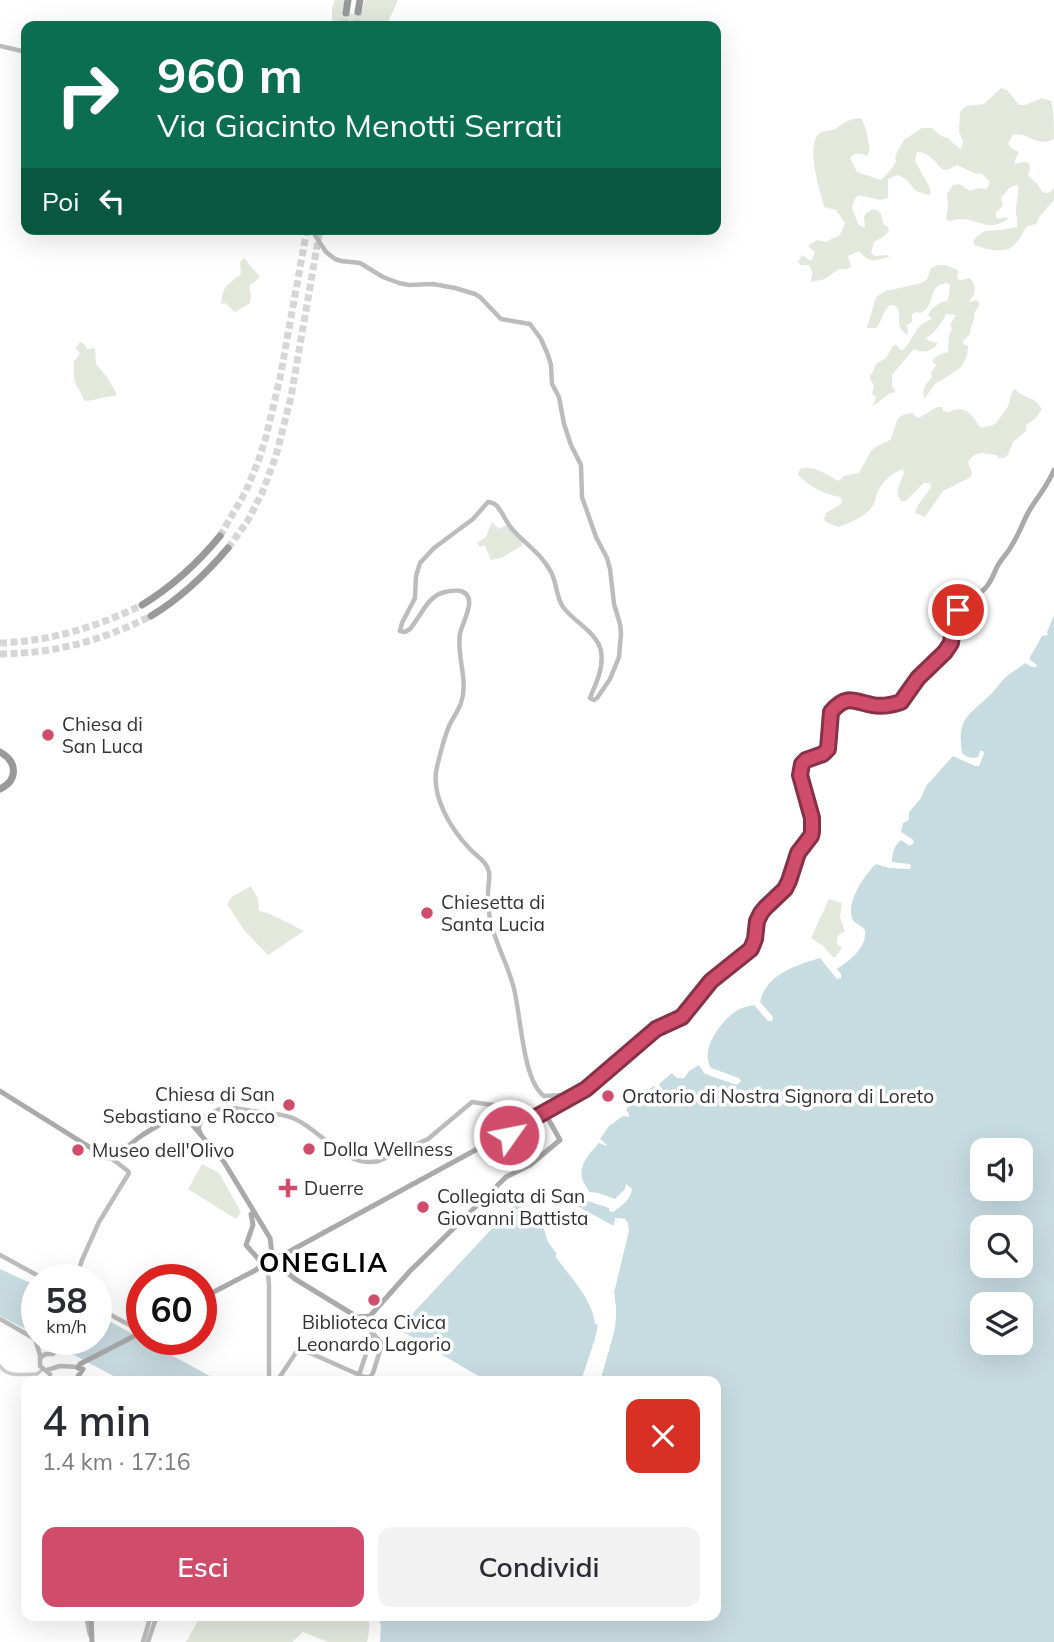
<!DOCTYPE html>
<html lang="it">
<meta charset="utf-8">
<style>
:root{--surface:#fff;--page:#f2f2f3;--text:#2b2b33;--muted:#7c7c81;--accent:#d04c6b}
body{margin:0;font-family:Mulish,sans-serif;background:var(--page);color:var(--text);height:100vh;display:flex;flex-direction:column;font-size:26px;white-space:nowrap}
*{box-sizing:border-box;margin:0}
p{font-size:23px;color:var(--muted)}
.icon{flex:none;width:38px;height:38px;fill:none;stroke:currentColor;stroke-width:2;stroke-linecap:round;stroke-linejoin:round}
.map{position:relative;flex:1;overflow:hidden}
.details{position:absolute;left:21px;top:1376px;width:700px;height:245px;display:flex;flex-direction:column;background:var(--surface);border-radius:14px;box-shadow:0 7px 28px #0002}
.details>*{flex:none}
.guide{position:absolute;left:21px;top:21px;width:700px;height:214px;border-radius:14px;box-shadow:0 7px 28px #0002;background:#0b6e4f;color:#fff;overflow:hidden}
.tools{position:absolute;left:970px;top:1138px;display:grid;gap:14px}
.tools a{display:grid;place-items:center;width:63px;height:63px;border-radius:14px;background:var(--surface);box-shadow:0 7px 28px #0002;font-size:35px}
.speed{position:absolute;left:21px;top:1264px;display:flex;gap:14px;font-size:35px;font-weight:700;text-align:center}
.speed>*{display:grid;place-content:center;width:91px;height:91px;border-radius:50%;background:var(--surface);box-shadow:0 7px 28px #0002;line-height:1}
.speed small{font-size:18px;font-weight:400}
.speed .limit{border:10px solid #d22;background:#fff;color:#111}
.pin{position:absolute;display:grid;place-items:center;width:60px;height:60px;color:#fff;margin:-30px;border:4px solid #fff;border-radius:50%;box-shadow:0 2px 7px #0007}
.me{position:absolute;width:77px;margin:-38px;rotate:57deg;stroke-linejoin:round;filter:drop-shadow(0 0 5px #0008)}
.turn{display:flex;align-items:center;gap:24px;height:147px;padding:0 21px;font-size:32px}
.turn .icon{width:91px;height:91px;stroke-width:2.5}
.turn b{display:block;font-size:49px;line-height:60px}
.then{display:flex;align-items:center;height:66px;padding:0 21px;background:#0003;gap:14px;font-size:26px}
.round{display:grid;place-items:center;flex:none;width:74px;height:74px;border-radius:14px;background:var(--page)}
.headline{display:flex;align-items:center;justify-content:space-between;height:119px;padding:0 21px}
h1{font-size:42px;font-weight:600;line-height:52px}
.cta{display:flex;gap:14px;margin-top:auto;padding:14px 21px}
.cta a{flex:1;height:80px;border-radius:14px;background:var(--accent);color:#fff;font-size:28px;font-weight:600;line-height:80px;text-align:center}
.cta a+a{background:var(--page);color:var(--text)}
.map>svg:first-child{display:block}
.green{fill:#e3e7dc}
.water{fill:#c7dce1;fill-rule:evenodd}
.pier{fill:#fff}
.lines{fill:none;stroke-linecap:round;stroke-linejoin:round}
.motorway-tunnel{stroke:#d6d6d6;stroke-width:7;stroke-dasharray:7 3.5;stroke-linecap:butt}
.tertiary{stroke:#ccc;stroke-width:3.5}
.secondary{stroke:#bcbcbc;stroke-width:4.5}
.primary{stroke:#aaa;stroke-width:5}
.motorway{stroke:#999;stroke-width:7}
.route-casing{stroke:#873146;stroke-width:18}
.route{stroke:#d04c6b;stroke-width:12}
.poi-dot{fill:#d04c6b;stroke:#fff;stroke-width:2.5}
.labels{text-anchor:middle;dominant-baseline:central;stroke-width:7;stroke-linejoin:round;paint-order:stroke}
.poi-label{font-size:19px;fill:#323232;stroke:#fff;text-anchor:start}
.district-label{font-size:26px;font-weight:bold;letter-spacing:2px;fill:#000;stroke:#fff}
</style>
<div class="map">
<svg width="1054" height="1642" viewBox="0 0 1054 1642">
<rect width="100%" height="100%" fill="#fff"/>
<path class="green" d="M335,0H345L343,13L361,14L365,0H398L386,26H338L332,25V8Z
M1001,88L1007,90L1019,105H1025L1042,98L1051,101C1054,108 1054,130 1054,139C1035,148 1029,132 1013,135L1008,143L1011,148L1019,152L1015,160V164L1024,162L1029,163L1030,169L1028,175L1038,185L1042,192C1048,194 1051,193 1054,187V200L1040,216L1036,224L1027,226C1023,232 1019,241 1014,245C1005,255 985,249 975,245L973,242L976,237L984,231C995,230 1006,230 1017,227C1018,221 1016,216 1016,210C1016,201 1019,195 1018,186L1016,185L1009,188L1001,198L1003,206L996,212V218L999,219L1006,217L1008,219C987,233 981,219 960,219C956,219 952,221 948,221L946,218L948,207L947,194L953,185L959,184L970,191L979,188L987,189L990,182L981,173L976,174L957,165L947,170L942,169C935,162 928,151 917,152L915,161L929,186L931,193L929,195L916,191L907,180L898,175L888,179V198L880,200L859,195L855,198L852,208L858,224L864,228L865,227L864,217L866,213L873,209C882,211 882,216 883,224L888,227L889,231L884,236L874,242L871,253L875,256L888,255L889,257C873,261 871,264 859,251L848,256L851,267L846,269H839L825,279L811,282L812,272L809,265H801L798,262L802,255L809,260H812L815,252L808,246L817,240L826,242L840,235L845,223L836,210L824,207C820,190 807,152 817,136C822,129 831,132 837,128C846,121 849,119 861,118L866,129L870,150L867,156C860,153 855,152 850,158L857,172L881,180L890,171L896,162L895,158L897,152L904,140L922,128H932L941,136L948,138L961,150L963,141L959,132L960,112L966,106L984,104Z
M244,258L260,277L249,286L251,295L250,303L235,312L225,303L221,304C224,283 227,286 241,274L240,262Z
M945,265L958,270L957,279L961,280L970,278C975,284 975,288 974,295L969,301L970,302L976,300L979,302V306L974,314C975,322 970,327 970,334L963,341V344L968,346L967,356L961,367L947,377L936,383L924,399C922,389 925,385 932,377L931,373L936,365L932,361L938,355L948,352L949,336L952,328L950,325L956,315L946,314C942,323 935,333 926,338L929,341L938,343C933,351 922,354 914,349L913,350L892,375V385L895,392L890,393L873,406L876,397L872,394L874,385L870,379V375L873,372L876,364L886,358L893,346L896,345L902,351C915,340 913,325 932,319L928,315C931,307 941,302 948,300L950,286L948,283C926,284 937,305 921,313L916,312L912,314V322L907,325L908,334L907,335L900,328C897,319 904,305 890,305C883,311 882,321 876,328H867L876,297L886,291L922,283L927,279L931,268L938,265Z
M80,342L84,344L87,349L95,348L96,364L107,377L117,394L115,396C105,396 94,401 84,401C82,394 80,391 76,385C73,378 74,369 74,361L78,357L80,353L75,348Z
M1014,389C1017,391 1019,393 1022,395C1032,400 1035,398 1042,409L1035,419L1026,425V431L1013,442L1008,455L1004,458H999L997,455C985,454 976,449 968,462L970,468L972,472L971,477L943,491L925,517L915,513L918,505L931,487L930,483H924L906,501H901L897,494L899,485L904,473L903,469C893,472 883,481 878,491C875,496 876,502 872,507C865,517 849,523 838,527L826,522L824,519L826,513L841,504L842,501L840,497C824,494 810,487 798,475L800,469C814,464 826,475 839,481L843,476L859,473L871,451L877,446L890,440C899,423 892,415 913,413L916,417L919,418L937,407H942L943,411C952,413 946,412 954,410C969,406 973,418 981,428C985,426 989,427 993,425C996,425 1006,409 1008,406C1011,400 1010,395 1014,389Z
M492,522L499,529L507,525L520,539L523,545L501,558L491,560L485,546L484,545L480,547L477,543L486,537Z
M251,886L258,899L259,911C269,912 294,926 304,931L268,955L244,930L227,904L232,897Z
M829,899L842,903L840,917L845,932C838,933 836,938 837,944L842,948L835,957H833L823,946L811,938Z
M202,1164L219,1173L241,1212L236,1219L188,1189Z
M201,1615H367C371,1624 369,1633 367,1642H328L303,1632L292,1642H186Z"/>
<path class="water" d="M1054,615V1642H380L381,1626L378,1615H716V1381H600L615,1328L616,1309L614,1292L629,1230L625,1219L616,1218L614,1225H612L577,1206L565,1197L569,1195L609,1208V1211L613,1212C622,1205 630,1201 632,1189L626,1184L625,1189L615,1199L598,1193L589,1192C588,1188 585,1185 583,1181C577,1166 590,1153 599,1143L607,1146V1145L600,1139L609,1126L623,1116L629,1117V1114L626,1110L635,1097L654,1086L660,1091L662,1089L659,1084L672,1073L677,1078H684L689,1071L699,1065L704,1073L708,1075L737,1085L741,1081L739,1078L711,1068C699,1050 722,1019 738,1010C743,1007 749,1006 754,1005L768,1021H772L773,1017L760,1002C766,974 797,965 820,958L837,979L841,978V974L837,969C851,959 867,948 865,930C861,925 854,924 852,918C846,902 865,874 876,864L889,868L910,869L911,866L909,864L892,862C892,853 894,846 901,840L910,846L914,843L913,840L901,832L903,823L909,820V812L921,798L926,786L953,756L975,766H979L984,754L983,751H980L978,757C973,759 965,757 962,753C957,720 967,716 988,697C995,691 1000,682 1007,676C1013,671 1020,668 1025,663L1032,667H1036L1037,665L1029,659L1042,636L1048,635L1047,632ZM982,1150H1020V1188H982ZM982,1227H1020V1265H982ZM982,1304H1020V1342H982Z
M525,1199L521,1206L523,1209L520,1213L523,1215L527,1211L531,1217L536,1214L542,1223L548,1242L557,1254L555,1256C570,1277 592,1298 595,1324L598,1325L594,1343L592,1344L593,1345L581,1381H487L398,1329L517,1202Z
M0,1269L37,1286V1335L0,1316Z
M96,1314L219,1381H123L44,1339H96Z"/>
<path class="pier" d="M615,1218L625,1219L628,1223L629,1230L614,1292L616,1309L615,1328L600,1381H597V1373L612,1327L610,1292L625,1230L623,1222H619L617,1227L614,1229Z"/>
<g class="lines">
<path class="motorway-tunnel" d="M344,26L346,13
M356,26L358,12
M220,536L246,491L258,462L266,437L280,378L307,229
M228,548L247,522L262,493L276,456L291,397L320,229
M0,643C51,641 97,627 142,605
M0,654C56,653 101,641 151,616"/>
<path class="tertiary" d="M0,1366C7,1378 24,1374 37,1374L43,1369"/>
<path class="secondary" d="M0,46L26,52
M311,229L326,252L335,259L341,261L360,263L383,277L399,283L409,285L433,284L455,288L475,294L480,297L501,319L530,324L541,339L548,355L551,365L552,384L559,397L564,424L571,445L581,465L582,497L596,537L607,558L610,569L614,604L620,624L621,634L619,657L610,679L597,698L594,700L590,698C596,683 604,668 601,651C596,631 575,623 563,607C556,597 557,583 551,572C541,553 525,544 512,529C506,522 503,513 497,506C493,502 493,503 488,502L473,519L434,548L420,563L416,576L415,598L402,623L400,631L405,632L410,629C422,615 427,596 445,592C450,591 456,590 461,591C479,597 462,622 460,634C456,656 469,680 461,703C458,711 453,718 449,726C444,739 440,754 437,767C430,795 451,829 469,848C477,857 486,860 489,872C490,879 488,886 488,893C487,902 489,911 490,920C495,942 507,963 513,985C521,1012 522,1080 544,1096L561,1095L567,1100
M201,1119C223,1104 228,1107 252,1111C266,1113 282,1113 295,1119C322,1131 346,1169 379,1161L428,1139L472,1102L493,1105L504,1130
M0,1255L44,1279
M268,1271L269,1286V1381
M76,1279L82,1260L99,1222L129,1173L128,1171L111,1158
M96,1307L135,1328L140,1333
M0,1319L35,1339L40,1355V1366L50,1374V1381
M41,1357L46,1354H53L56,1350L59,1339
M47,1370L60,1366L78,1367
M359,1375L372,1336L370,1316
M277,1381L299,1348L364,1377H370L373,1373L382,1344L372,1332
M86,1615L90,1635
M143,1642L151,1615
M148,1642L157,1615"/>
<path class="primary" d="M0,1091L107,1158C120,1157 130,1143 141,1136C153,1128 165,1122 177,1114L182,1112L190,1116L196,1114L199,1116L201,1121L198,1128L201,1135
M173,1117H182L189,1121L224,1162L270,1238L272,1253
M505,1130L509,1133L506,1137L503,1134Z
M509,1132L586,1089L656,1029L682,1017L711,981L751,949L755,939L757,921L761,913L765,908L785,889L789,881L798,853L811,836L812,832V818L800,775L802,764L806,760L823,754L828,749L831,712C852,684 875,717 900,702C909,696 913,684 920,676C929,666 943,658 949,645C955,634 950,621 958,609C966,598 980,597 987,586C992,580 994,573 997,567C1001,559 1008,553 1012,545C1019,534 1023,522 1029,511C1038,496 1047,487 1054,470
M251,1214L253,1225L246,1245L261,1262
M277,1256H281L503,1135
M263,1268C258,1260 263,1253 272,1253
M276,1268L284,1270L295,1279L354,1315L357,1317L370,1316L410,1271L506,1177L530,1165L560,1140L545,1113
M201,1295L205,1299L201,1304
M204,1297L256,1270L261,1265
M82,1370L78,1368L80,1364L142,1332
M75,1381L83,1369
M91,1615L92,1642"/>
<path class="motorway" d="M358,12L360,0
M346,13L348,0
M142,605C173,586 197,564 220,536
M151,616C181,598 205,575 228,548
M0,752C18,762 18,780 0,789"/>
</g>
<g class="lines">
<defs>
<path id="route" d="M509,1135V1132L586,1089L656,1029L682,1017L711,981L751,949L755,939L757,921L761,913L765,908L785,889L789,881L798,853L811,836L812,832V818L800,775L802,764L806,760L823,754L828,749L831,712C846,694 853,701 872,705C881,707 892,705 901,702L918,678L945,652L951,643L954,619L958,610"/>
</defs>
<use href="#route" class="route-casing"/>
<use href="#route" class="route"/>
</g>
<g class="poi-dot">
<circle cx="48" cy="735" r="7"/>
<circle cx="427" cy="913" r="7"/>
<circle cx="608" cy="1096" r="7"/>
<circle cx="289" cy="1105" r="7"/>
<circle cx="309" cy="1149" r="7"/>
<circle cx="78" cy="1150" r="7"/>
<path d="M284.5 1177.5h7v7h7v7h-7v7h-7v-7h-7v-7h7z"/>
<circle cx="423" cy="1207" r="7"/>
<circle cx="374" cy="1300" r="7"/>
</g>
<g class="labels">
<g class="poi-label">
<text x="62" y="724">Chiesa di<tspan x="62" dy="22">San Luca</tspan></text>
<text x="441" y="902">Chiesetta di<tspan x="441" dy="22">Santa Lucia</tspan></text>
<text x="275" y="1094" text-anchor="end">Chiesa di San<tspan x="275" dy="22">Sebastiano e Rocco</tspan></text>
<text x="622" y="1096">Oratorio di Nostra Signora di Loreto</text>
<text x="323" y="1149">Dolla Wellness</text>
<text x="92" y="1150">Museo dell'Olivo</text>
<text x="304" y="1188">Duerre</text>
<text x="437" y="1196">Collegiata di San<tspan x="437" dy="22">Giovanni Battista</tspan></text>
<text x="374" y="1322" text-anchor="middle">Biblioteca Civica<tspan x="374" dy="22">Leonardo Lagorio</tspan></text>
</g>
<g class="district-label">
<text x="324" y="1262">ONEGLIA</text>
</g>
</g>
</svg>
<div class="tools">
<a><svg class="icon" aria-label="sound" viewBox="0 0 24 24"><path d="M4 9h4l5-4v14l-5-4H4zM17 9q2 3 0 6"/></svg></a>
<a><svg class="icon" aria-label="search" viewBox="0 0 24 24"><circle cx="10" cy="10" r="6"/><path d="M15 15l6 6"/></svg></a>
<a><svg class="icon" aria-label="layers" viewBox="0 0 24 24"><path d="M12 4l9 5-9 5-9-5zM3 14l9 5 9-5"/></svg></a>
</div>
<div class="speed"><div>58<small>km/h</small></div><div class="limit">60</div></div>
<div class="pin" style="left:958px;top:610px;background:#d93025"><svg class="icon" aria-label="arrive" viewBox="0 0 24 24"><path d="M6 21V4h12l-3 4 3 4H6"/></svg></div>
<svg class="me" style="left:509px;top:1135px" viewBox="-20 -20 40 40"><circle r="17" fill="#d04c6b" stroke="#fff" stroke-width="3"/><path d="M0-11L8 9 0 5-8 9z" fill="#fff"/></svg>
<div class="guide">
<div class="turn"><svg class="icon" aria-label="right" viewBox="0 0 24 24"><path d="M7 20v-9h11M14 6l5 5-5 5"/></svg><div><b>960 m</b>Via Giacinto Menotti Serrati</div></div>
<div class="then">Poi<svg class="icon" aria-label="left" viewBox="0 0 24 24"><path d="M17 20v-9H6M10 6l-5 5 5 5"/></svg></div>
</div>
<section class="details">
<div class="headline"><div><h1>4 min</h1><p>1.4 km · 17:16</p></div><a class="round" style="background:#d93025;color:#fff"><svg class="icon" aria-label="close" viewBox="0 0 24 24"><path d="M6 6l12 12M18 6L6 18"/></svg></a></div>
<div class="cta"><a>Esci</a><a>Condividi</a></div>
</section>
</div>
